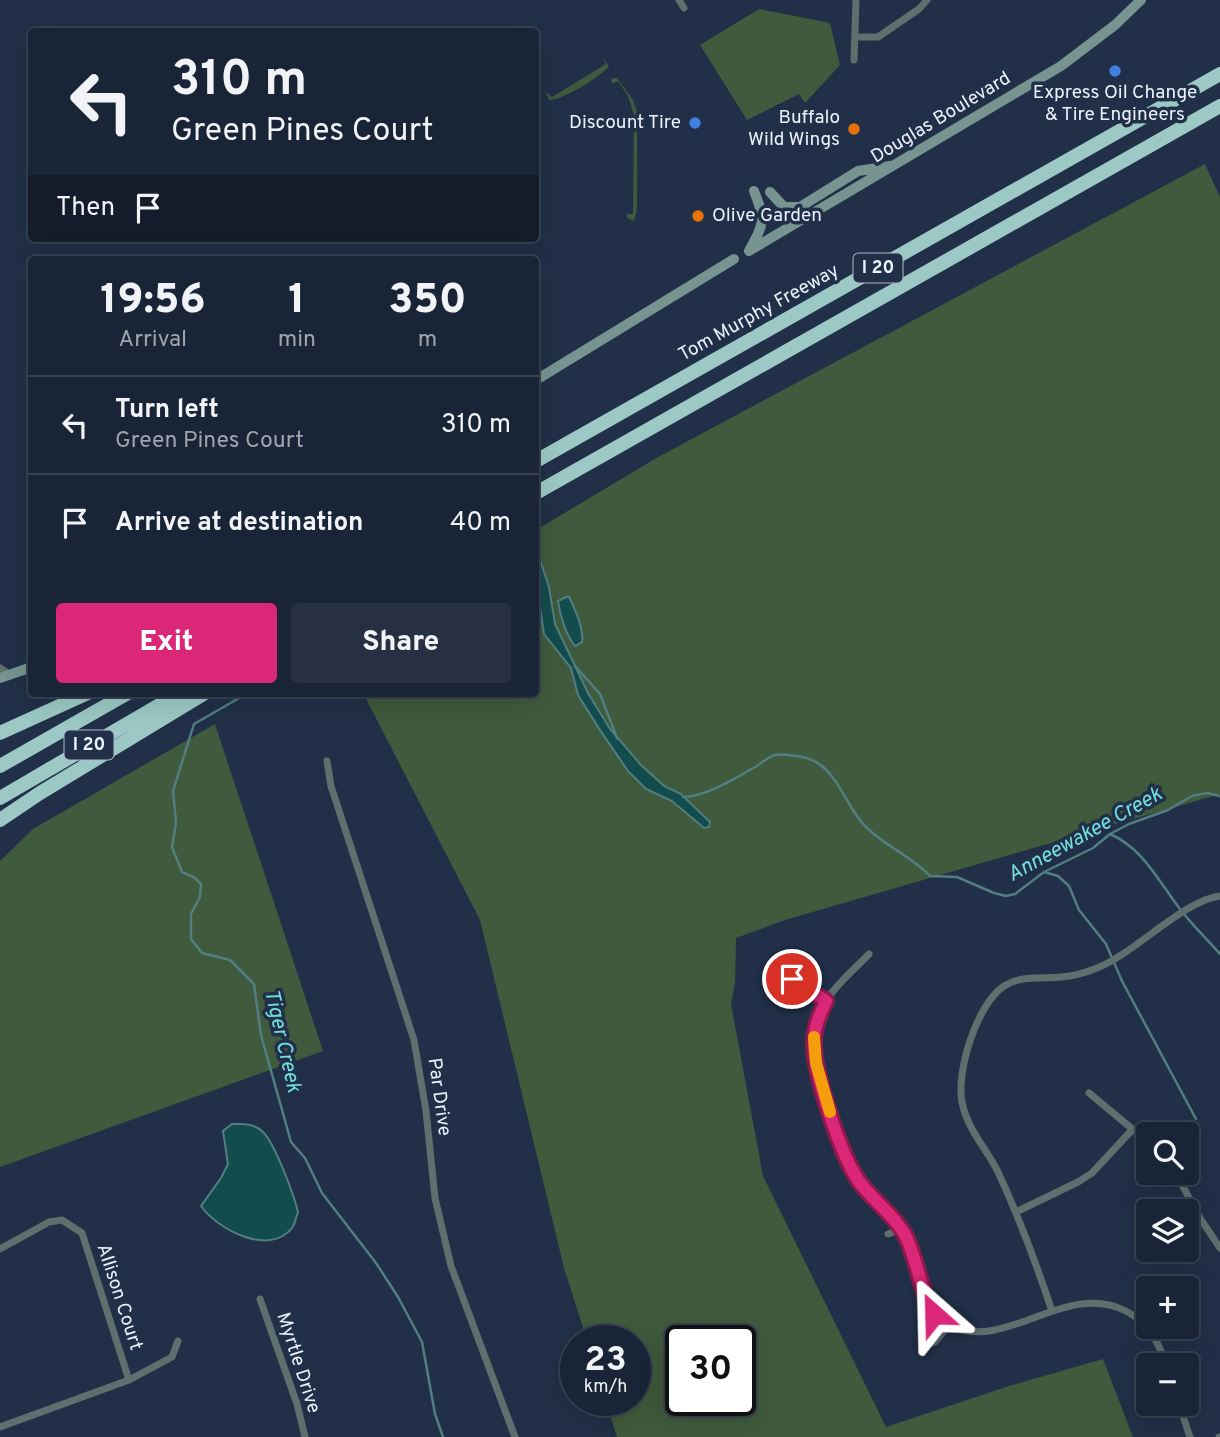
<!DOCTYPE html>
<meta charset="utf-8">
<style>
:root{--surface:#192436;--page:#263042;--text:#f1f3f6;--muted:#9fa4ad;--line:#374151;--accent:#db2777}
body{margin:0;font-family:Overpass,sans-serif;background:var(--page);color:var(--text);height:100vh;display:flex;flex-direction:column;font-size:26px;white-space:nowrap}
*{box-sizing:border-box;margin:0}
p{font-size:23px;color:var(--muted)}
.icon{flex:none;width:38px;height:38px;fill:none;stroke:currentColor;stroke-width:2;stroke-linecap:round;stroke-linejoin:round}
.map{position:relative;flex:1;overflow:hidden}
.details{position:absolute;left:28px;top:256px;width:511px;height:441px;display:flex;flex-direction:column;background:var(--surface);border-radius:7px;box-shadow:0 7px 28px #0002,0 0 0 2px var(--line)}
.details>*{flex:none}
.top-card{position:absolute;left:28px;top:28px;width:511px;height:214px;border-radius:7px;box-shadow:0 7px 28px #0002,0 0 0 2px var(--line);background:#192436;color:var(--text);overflow:hidden}
.fabs{position:absolute;left:1136px;top:1122px;display:grid;gap:14px}
.fabs a{display:grid;place-items:center;width:63px;height:63px;border-radius:7px;background:var(--surface);box-shadow:0 7px 28px #0002,0 0 0 2px var(--line);font-size:35px}
.speed{position:absolute;left:560px;top:1325px;display:flex;gap:14px;font-size:35px;font-weight:700;text-align:center}
.speed>*{display:grid;place-content:center;width:91px;height:91px;border-radius:50%;background:var(--surface);box-shadow:0 7px 28px #0002,0 0 0 2px var(--line);line-height:1}
.speed small{font-size:18px;font-weight:400}
.speed .limit{border:4px solid #111;border-radius:10px;background:#fff;color:#111}
.pin{position:absolute;display:grid;place-items:center;width:60px;height:60px;color:#fff;margin:-30px;border:4px solid #fff;border-radius:50%;box-shadow:0 2px 7px #0007}
.me{position:absolute;width:77px;margin:-38px;rotate:335deg;stroke-linejoin:round;filter:drop-shadow(0 0 5px #0008)}
.turn{display:flex;align-items:center;gap:24px;height:147px;padding:0 28px;font-size:32px}
.turn .icon{width:91px;height:91px;stroke-width:2.5}
.turn b{display:block;font-size:49px;line-height:60px}
.then{display:flex;align-items:center;height:66px;padding:0 28px;background:#0003;gap:14px;font-size:26px}
.eta{display:flex;justify-content:space-evenly;align-items:center;height:119px;text-align:center}
.eta b{font-size:42px;font-weight:800;line-height:49px}
.cta{display:flex;gap:14px;margin-top:auto;padding:14px 28px}
.cta a{flex:1;height:80px;border-radius:7px;background:var(--accent);color:#fff;font-size:28px;font-weight:800;line-height:80px;text-align:center}
.cta a+a{background:var(--page);color:var(--text)}
ul{padding:0;list-style:none}
li{display:flex;align-items:center;gap:21px;height:98px;padding:0 28px;border-top:2px solid var(--line)}
li div{flex:1}
li b{display:block;font-size:26px}
li em{font-style:normal}
.map>svg:first-child{display:block}
.green{fill:#3f5a3c;fill-rule:evenodd}
.water{fill:#124c4c;stroke:#537e81;stroke-width:2}
.lines{fill:none;stroke-linecap:round;stroke-linejoin:round}
.stream{stroke:#537e81;stroke-width:2.5}
.minor{stroke:#5e706e;stroke-width:7}
.secondary{stroke:#779491;stroke-width:10}
.motorway{stroke:#9cc9c5;stroke-width:14}
.route-casing{stroke:#8e194d;stroke-width:18}
.route{stroke:#db2777;stroke-width:12}
.slow{stroke:#f59e0b;stroke-width:12}
.shop-dot{fill:#3f7fe0;stroke:#213048;stroke-width:2.5}
.food-dot{fill:#e8710a;stroke:#213048;stroke-width:2.5}
.labels{text-anchor:middle;dominant-baseline:central;stroke-width:7;stroke-linejoin:round;paint-order:stroke}
.shield{fill:#213048;stroke:#afb8c6;stroke-width:2}
.shield-label{font-size:18px;font-weight:bold;fill:#ecf2fc}
.poi-label{font-size:19px;fill:#ecf2fc;stroke:#213048;text-anchor:end}
.street-label{font-size:19px;fill:#ecf2fc;stroke:#213048}
.water-label{font-size:21px;font-style:italic;fill:#72e0e1;stroke:#213048}
</style>
<div class="map">
<svg width="1220" height="1437" viewBox="0 0 1220 1437">
<rect width="100%" height="100%" fill="#213048"/>
<path class="green" d="M759,9L830,23L840,65L805,103L799,94L747,120L700,45Z
M603,58L609,66C602,76 561,101 549,100L546,92L552,97L606,64Z
M613,78H617L633,100L637,112V209L634,221L627,218V214H633L634,115L628,96L618,81L613,83L611,81Z
M1205,164L1220,197V794L785,920L736,938L735,983L731,1004L763,1176L886,1427L1009,1386L1103,1359L1133,1437H617L605,1400H635V1340H587L564,1268L480,920L363,693H536V530L658,457ZM681,1340H740V1400H681Z
M215,724L323,1051L0,1167V861L33,829Z"/>
<path class="water" d="M540,560L549,587L555,624L588,693L610,729L641,765L664,786L681,794L710,822L709,827L704,828L672,801L646,789L628,771L600,730L578,695L571,668L544,634L536,581V563Z
M566,597H569C575,609 584,629 582,642L575,646C566,635 560,616 558,601Z
M232,1124C243,1124 254,1123 263,1132C275,1144 294,1195 298,1212C296,1217 295,1224 292,1228C269,1257 217,1229 201,1206L221,1178L228,1164L223,1131Z"/>
<g class="lines">
<path class="stream" d="M536,528L539,541L537,565
M575,666L600,694L617,738
M248,693L194,724L173,791L176,822L172,847L182,872L195,878L201,884L200,897L191,914V939L202,953L230,960L254,984L261,1035L291,1142L305,1158L322,1193L376,1263L398,1297L422,1342L435,1414L443,1437
M683,797C708,796 735,778 757,766C762,762 769,757 775,755C781,753 791,756 797,756C838,761 841,802 866,827C885,846 911,856 930,876L957,877L994,893L1006,896L1015,894L1044,872L1093,848L1110,834L1129,824L1168,810L1192,796L1207,793L1220,796
M1110,834C1143,848 1159,882 1180,909C1192,925 1207,939 1220,954
M1044,872L1058,876L1069,886L1079,910L1106,944L1122,981L1196,1119"/>
<path class="minor" d="M679,0L684,8
M856,37H878L919,9L927,0
M854,60L856,0
M0,668L11,675
M327,761L331,786L414,1040L426,1111L435,1198L451,1266L515,1437
M869,954C855,969 837,983 826,1001C817,1015 812,1035 814,1052C818,1084 841,1155 860,1182C873,1201 893,1214 905,1234C921,1264 915,1309 951,1326C1007,1352 1066,1280 1126,1311C1148,1323 1159,1342 1166,1365
M792,979L826,1001
M1089,1093L1148,1142
M1175,1172L1200,1218L1220,1248
M1016,1212L1078,1182L1092,1173L1132,1130
M888,1234L902,1229
M0,1249L49,1222L62,1220L82,1233L129,1380
M260,1299L297,1404L305,1437
M1052,1311C1036,1263 1019,1217 998,1172C986,1148 967,1129 962,1102C956,1071 977,1004 1004,986C1021,975 1042,979 1061,977C1074,976 1085,973 1097,968C1134,954 1184,900 1220,896
M934,1314L922,1331L924,1342L929,1344L935,1342L949,1325
M1179,1404L1190,1437
M0,1427L129,1380L172,1357L178,1341
M1219,1437H1220"/>
<path class="secondary" d="M770,192L784,207H800L858,171L890,166
M749,251L1061,66L1115,25L1141,0
M749,251C764,223 766,221 754,191
M536,380L734,259
M0,678L32,667"/>
<path class="motorway" d="M536,461L1220,74
M536,493L1220,106
M0,733L88,693
M0,766L128,693
M0,798L180,693
M0,820L40,793L205,693"/>
</g>
<g class="lines">
<defs>
<path id="route" d="M792,979L826,1001C820,1014 814,1027 814,1042C813,1073 841,1154 858,1180C872,1200 892,1213 904,1233C918,1258 918,1287 934,1314"/>
</defs>
<use href="#route" class="route-casing"/>
<use href="#route" class="route"/>
<path class="slow" d="M814,1037L816,1063L830,1112"/>
</g>
<g class="shop-dot">
<circle cx="1115" cy="71" r="7"/>
<circle cx="695" cy="123" r="7"/>
</g>
<g class="food-dot">
<circle cx="854" cy="129" r="7"/>
<circle cx="698" cy="216" r="7"/>
</g>
<g class="labels">
<g class="shield">
<rect x="853.5" y="253.5" width="49" height="29" rx="5"/>
<rect x="64.5" y="730.5" width="49" height="29" rx="5"/>
</g>
<g class="shield-label">
<text x="878" y="268">I 20</text>
<text x="89" y="745">I 20</text>
</g>
<g class="poi-label">
<text x="1115" y="93" text-anchor="middle">Express Oil Change<tspan x="1115" dy="22">&amp; Tire Engineers</tspan></text>
<text x="840" y="118">Buffalo<tspan x="840" dy="22">Wild Wings</tspan></text>
<text x="681" y="123">Discount Tire</text>
<text x="712" y="216" text-anchor="start">Olive Garden</text>
</g>
<g class="street-label">
<text transform="translate(941 118) rotate(-31)">Douglas Boulevard</text>
<text transform="translate(759 313) rotate(-29)">Tom Murphy Freeway</text>
<text transform="translate(439 1097) rotate(82)">Par Drive</text>
<text transform="translate(119 1297) rotate(72)">Allison Court</text>
<text transform="translate(298 1363) rotate(72)">Myrtle Drive</text>
</g>
<g class="water-label">
<text transform="translate(1085 835) rotate(-29)">Anneewakee Creek</text>
<text transform="translate(282 1041) rotate(77)">Tiger Creek</text>
</g>
</g>
</svg>
<div class="fabs">
<a><svg class="icon" aria-label="search" viewBox="0 0 24 24"><circle cx="10" cy="10" r="6"/><path d="M15 15l6 6"/></svg></a>
<a><svg class="icon" aria-label="layers" viewBox="0 0 24 24"><path d="M12 4l9 5-9 5-9-5zM3 14l9 5 9-5"/></svg></a>
<a>+</a>
<a>−</a>
</div>
<div class="speed"><div>23<small>km/h</small></div><div class="limit">30</div></div>
<div class="pin" style="left:792px;top:979px;background:#d93025"><svg class="icon" aria-label="arrive" viewBox="0 0 24 24"><path d="M6 21V4h12l-3 4 3 4H6"/></svg></div>
<svg class="me" style="left:934px;top:1314px" viewBox="-20 -20 40 40"><path d="M0-17L14 15 0 8-14 15z" fill="#db2777" stroke="#fff" stroke-width="4"/></svg>
<div class="top-card">
<div class="turn"><svg class="icon" aria-label="left" viewBox="0 0 24 24"><path d="M17 20v-9H6M10 6l-5 5 5 5"/></svg><div><b>310 m</b>Green Pines Court</div></div>
<div class="then">Then<svg class="icon" aria-label="arrive" viewBox="0 0 24 24"><path d="M6 21V4h12l-3 4 3 4H6"/></svg></div>
</div>
<section class="details">
<div class="eta">
<div><b>19:56</b><p>Arrival</p></div>
<div><b>1</b><p>min</p></div>
<div><b>350</b><p>m</p></div>
</div>
<ul>
<li><svg class="icon" aria-label="left" viewBox="0 0 24 24"><path d="M17 20v-9H6M10 6l-5 5 5 5"/></svg><div><b>Turn left</b><p>Green Pines Court</p></div><em>310 m</em></li>
<li><svg class="icon" aria-label="arrive" viewBox="0 0 24 24"><path d="M6 21V4h12l-3 4 3 4H6"/></svg><div><b>Arrive at destination</b></div><em>40 m</em></li>
</ul>
<div class="cta"><a>Exit</a><a>Share</a></div>
</section>
</div>
